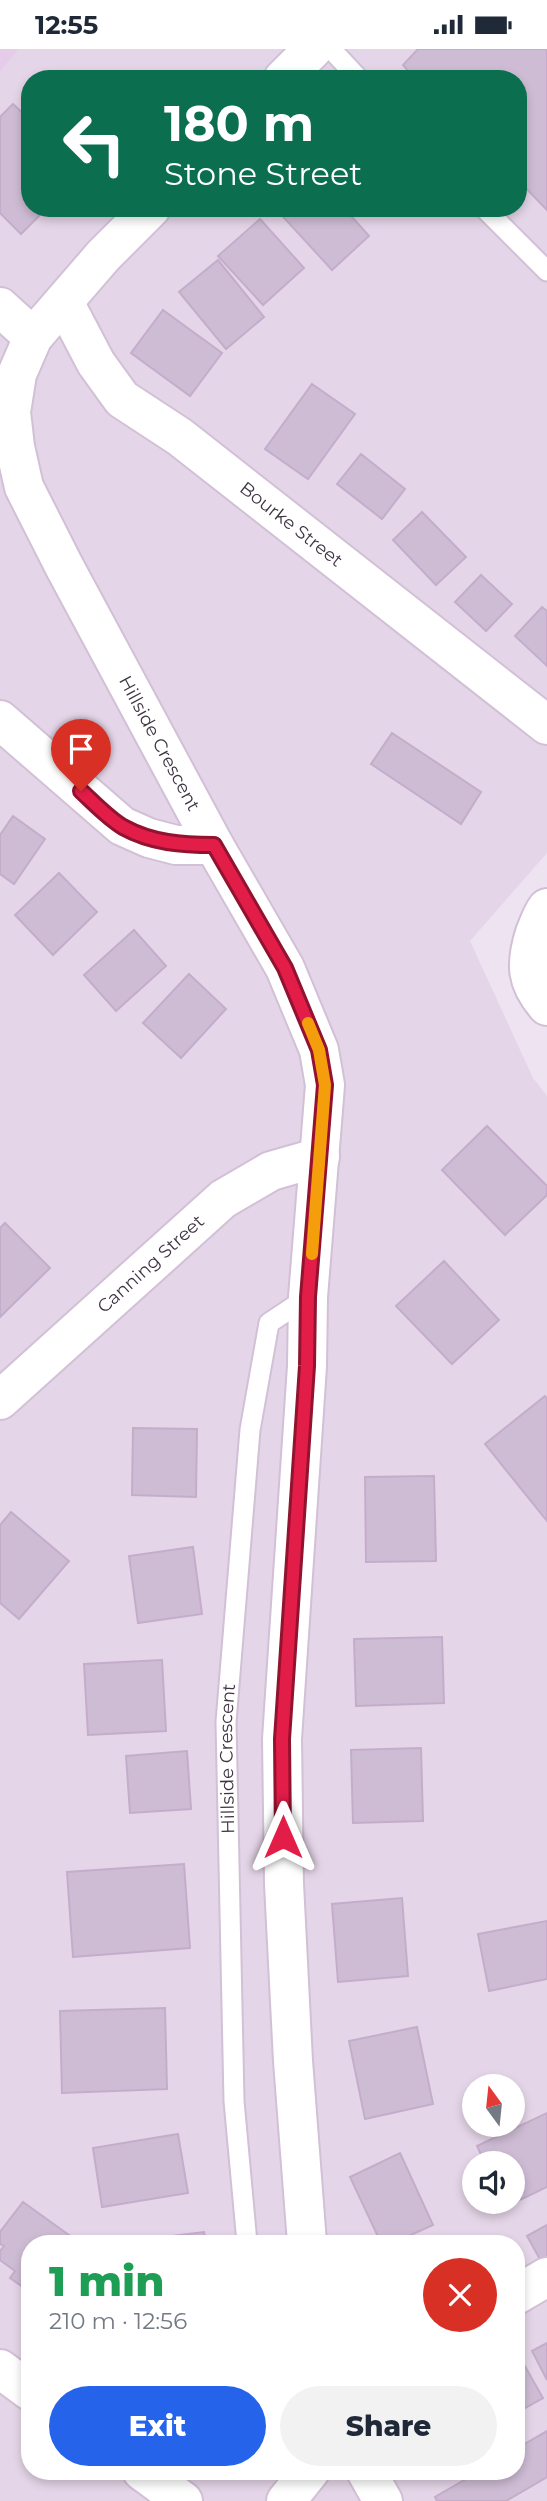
<!DOCTYPE html>
<meta charset="utf-8">
<style>
:root{--surface:#fff;--page:#f2f2f3;--text:#1f2937;--muted:#747a83;--accent:#2563eb}
body{margin:0;font-family:Montserrat,sans-serif;background:var(--page);color:var(--text);height:100vh;display:flex;flex-direction:column;font-size:26px;white-space:nowrap}
*{box-sizing:border-box;margin:0}
p{font-size:23px;color:var(--muted)}
.icon{flex:none;width:38px;height:38px;fill:none;stroke:currentColor;stroke-width:2;stroke-linecap:round;stroke-linejoin:round}
.map{position:relative;flex:1;overflow:hidden}
.side{position:absolute;left:21px;top:2186px;width:504px;height:245px;display:flex;flex-direction:column;background:var(--surface);border-radius:28px;box-shadow:0 4px 10px #0003}
.side>*{flex:none}
.banner{position:absolute;left:21px;top:21px;width:506px;height:147px;border-radius:28px;box-shadow:0 4px 10px #0003;background:#0b6e4f;color:#fff;overflow:hidden}
.needle{width:46px;rotate:345deg}
.tools{position:absolute;left:462px;top:2025px;display:grid;gap:14px}
.tools a{display:grid;place-items:center;width:63px;height:63px;border-radius:50%;background:var(--surface);box-shadow:0 4px 10px #0003;font-size:35px}
.pin{position:absolute;display:grid;place-items:center;width:60px;height:60px;color:#fff;margin:-72px -30px;border-radius:50% 50% 50% 0;rotate:-45deg;box-shadow:0 0 7px #0007}
.pin .icon{rotate:45deg}
.me{position:absolute;width:77px;margin:-38px;rotate:0deg;stroke-linejoin:round;filter:drop-shadow(0 0 5px #0008)}
.turn{display:flex;align-items:center;gap:24px;height:147px;padding:0 28px;font-size:32px}
.turn .icon{width:91px;height:91px;stroke-width:2.5}
.turn b{display:block;font-size:49px;line-height:60px}
.round{display:grid;place-items:center;flex:none;width:74px;height:74px;border-radius:37px;background:var(--page)}
.headline{display:flex;align-items:center;justify-content:space-between;height:119px;padding:0 28px}
h1{font-size:42px;font-weight:800;line-height:52px;color:#1e9e55}
.cta{display:flex;gap:14px;margin-top:auto;padding:14px 28px}
.cta a{flex:1;height:80px;border-radius:42px;background:var(--accent);color:#fff;font-size:28px;font-weight:800;line-height:80px;text-align:center}
.cta a+a{background:var(--page);color:var(--text)}
.status{display:flex;justify-content:space-between;align-items:center;height:49px;padding:0 35px;background:var(--surface);direction:ltr}
.status svg{height:19px;fill:currentColor}
.map>svg:first-child{display:block}
.residential{fill:#e5d5e8;fill-rule:evenodd}
.education{fill:#e5cde9}
.building{fill:#cebcd4;stroke:#c4adcb;stroke-width:2}
.lines{fill:none;stroke-linecap:round;stroke-linejoin:round}
.service-casing{stroke:#d2c0d6;stroke-width:23}
.minor-casing{stroke:#d2c0d6;stroke-width:42}
.service{stroke:#fff;stroke-width:19}
.minor{stroke:#fff;stroke-width:38}
.route-casing{stroke:#92132f;stroke-width:18}
.route{stroke:#e11d48;stroke-width:12}
.slow{stroke:#f59e0b;stroke-width:12}
.labels{text-anchor:middle;dominant-baseline:central;stroke-width:7;stroke-linejoin:round;paint-order:stroke}
.street-label{font-size:18px;fill:#3e3341;stroke:#fff}
</style>
<div class="status"><b>12:55</b><svg viewBox="0 0 49 12"><path d="M0 12V9h3v3zM5 12V6h3v6zM10 12V3h3v9zM15 12V0h3v12zM26 1h20v11H26zM47 4h2v5h-2z"/></svg></div>
<div class="map">
<svg width="547" height="2452" viewBox="0 0 547 2452">
<rect width="100%" height="100%" fill="#eee3f0"/>
<path class="residential" d="M19,0H547V804L470,892L533,1029L547,1047V2452H0V23ZM30,30H518V159H30ZM474,2037H513V2076H474ZM474,2114H513V2152H474ZM30,2194H516V2422H30Z"/>
<path class="education" d="M0,0H19L0,23Z"/>
<path class="building" d="M418,0H547V161L518,131V30H415L403,16Z
M13,55L30,71V159H47L21,185L0,164V68Z
M275,159H344L369,187L332,221Z
M260,170L304,219L263,256L218,207Z
M218,211L264,268L226,300L179,243Z
M163,261L222,304L190,347L131,304Z
M312,335L355,365L308,430L265,400Z
M361,405L405,440L382,470L337,435Z
M422,463L466,508L436,536L393,491Z
M481,526L512,555L486,582L455,553Z
M542,558L547,562V617L515,587Z
M392,684L481,743L461,775L371,715Z
M13,767L45,790L14,835L0,825V786Z
M59,824L97,863L53,906L15,866Z
M134,881L166,917L116,962L84,926Z
M189,925L226,960L181,1009L143,974Z
M487,1077L547,1137V1146L505,1186L442,1121Z
M5,1174L50,1219L0,1268V1179Z
M444,1212L499,1271L452,1315L396,1257Z
M545,1347L547,1350V1472L485,1395Z
M133,1379L197,1380L196,1448L132,1446Z
M434,1427L436,1512L366,1513L365,1428Z
M11,1463L69,1512L19,1570L0,1554V1476Z
M193,1498L202,1565L138,1574L129,1507Z
M442,1588L444,1654L356,1657L354,1590Z
M162,1611L166,1682L88,1686L84,1615Z
M421,1699L423,1772L353,1774L351,1701Z
M187,1702L191,1760L130,1764L126,1707Z
M184,1815L190,1899L73,1908L67,1823Z
M402,1849L408,1927L338,1933L332,1855Z
M547,1872V1930L489,1942L478,1885Z
M165,1959L167,2040L62,2044L60,1962Z
M417,1978L433,2055L365,2070L349,1992Z
M547,2064V2138L505,2158L502,2152H513V2114H485L477,2097Z
M178,2085L188,2144L102,2158L93,2099Z
M400,2104L433,2176L393,2194H381L350,2128Z
M23,2153L80,2194H30V2243L10,2229L15,2222L0,2211V2202L4,2197L0,2195V2183Z
M547,2176V2221H546L527,2187Z
M204,2183L206,2194H140V2191Z
M547,2294V2331L532,2302Z
M522,2312L543,2349L516,2364V2315Z
M547,2382V2428L506,2452H437L435,2448L480,2422H516V2400Z"/>
<g class="lines">
<defs>
<g id="service">
<path d="M331,0L359,30"/>
<path d="M484,159L547,222"/>
<path id="s1" d="M247,2194L234,2052L226,1673L250,1381L269,1274L308,1248"/>
</g>
<g id="minor">
<path d="M283,30L313,0"/>
<path id="s2" d="M151,159L103,207L33,288L17,325L11,363L15,398L24,438L64,517L214,796L285,919L319,1001L325,1036L308,1248L307,1317L282,1690L284,1835L293,2012L307,2194"/>
<path id="s3" d="M64,253L96,314L122,350L180,388L547,676"/>
<path d="M0,258L33,288"/>
<path d="M0,671L122,777L149,789L176,796H214"/>
<path d="M547,859C541,867 539,875 535,884C525,915 526,933 547,957"/>
<path id="s4" d="M0,1351L223,1150L271,1122L320,1108"/>
<path d="M516,2246L547,2228"/>
<path d="M0,2320L30,2342"/>
<path d="M142,2422L183,2452"/>
<path d="M366,2422L383,2452"/>
<path d="M286,2452L310,2422"/>
</g>
</defs>
<use href="#service" class="service-casing"/>
<use href="#minor" class="minor-casing"/>
<use href="#service" class="service"/>
<use href="#minor" class="minor"/>
</g>
<g class="lines">
<defs>
<path id="route" d="M81,742C94,754 108,769 123,778C152,794 182,796 214,796L285,919L319,1001L325,1036L308,1248L307,1317L282,1690L283,1788"/>
</defs>
<use href="#route" class="route-casing"/>
<use href="#route" class="route"/>
<path class="slow" d="M308,974L319,1001L325,1036L312,1205"/>
</g>
<g class="labels">
<g class="street-label">
<text stroke="none"><textPath href="#s3" startOffset="324">Bourke Street</textPath></text>
<text stroke="none"><textPath href="#s2" startOffset="620">Hillside Crescent</textPath></text>
<text stroke="none"><textPath href="#s4" startOffset="203">Canning Street</textPath></text>
<text stroke="none"><textPath href="#s1" startOffset="485">Hillside Crescent</textPath></text>
</g>
</g>
</svg>
<div class="tools">
<a><svg class="needle" viewBox="-14 -14 28 28"><path d="M0-13l5 13h-10z" fill="#e53935"/><path d="M0 13l5-13h-10z" fill="#747a83"/></svg></a>
<a><svg class="icon" aria-label="sound" viewBox="0 0 24 24"><path d="M4 9h4l5-4v14l-5-4H4zM17 9q2 3 0 6"/></svg></a>
</div>
<div class="pin" style="left:81px;top:742px;background:#d93025"><svg class="icon" aria-label="arrive" viewBox="0 0 24 24"><path d="M6 21V4h12l-3 4 3 4H6"/></svg></div>
<svg class="me" style="left:283px;top:1788px" viewBox="-20 -20 40 40"><path d="M0-17L14 15 0 8-14 15z" fill="#e11d48" stroke="#fff" stroke-width="4"/></svg>
<div class="banner">
<div class="turn"><svg class="icon" aria-label="left" viewBox="0 0 24 24"><path d="M17 20v-9H6M10 6l-5 5 5 5"/></svg><div><b>180 m</b>Stone Street</div></div>
</div>
<section class="side">
<div class="headline"><div><h1>1 min</h1><p>210 m · 12:56</p></div><a class="round" style="background:#d93025;color:#fff"><svg class="icon" aria-label="close" viewBox="0 0 24 24"><path d="M6 6l12 12M18 6L6 18"/></svg></a></div>
<div class="cta"><a>Exit</a><a>Share</a></div>
</section>
</div>
